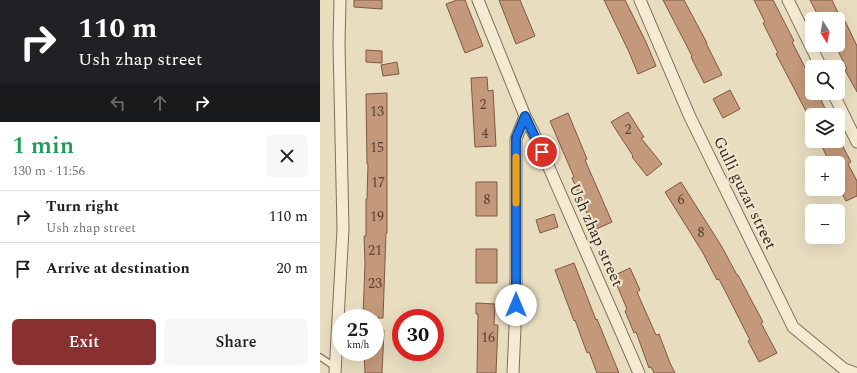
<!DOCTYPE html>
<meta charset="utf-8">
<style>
:root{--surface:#fff;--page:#f6f6f6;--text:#222;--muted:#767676;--line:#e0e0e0;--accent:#893031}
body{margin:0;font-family:Spectral,serif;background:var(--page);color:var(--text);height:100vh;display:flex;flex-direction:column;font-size:15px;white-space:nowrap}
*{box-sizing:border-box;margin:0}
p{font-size:13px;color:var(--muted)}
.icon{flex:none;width:22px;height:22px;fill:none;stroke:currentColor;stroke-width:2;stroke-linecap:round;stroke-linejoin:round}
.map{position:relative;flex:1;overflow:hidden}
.panel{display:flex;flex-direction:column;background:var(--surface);width:320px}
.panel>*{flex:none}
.guide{background:#202124;color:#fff;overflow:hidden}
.needle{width:26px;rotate:169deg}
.tools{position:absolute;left:485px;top:12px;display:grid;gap:8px}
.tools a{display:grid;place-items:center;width:40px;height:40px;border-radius:6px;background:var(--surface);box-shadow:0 4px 16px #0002;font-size:20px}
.speed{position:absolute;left:12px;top:309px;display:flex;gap:8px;font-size:20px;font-weight:700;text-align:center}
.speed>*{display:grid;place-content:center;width:52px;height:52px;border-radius:50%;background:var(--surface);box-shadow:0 4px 16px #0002;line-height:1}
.speed small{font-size:10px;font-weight:400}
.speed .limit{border:6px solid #d22;background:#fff;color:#111}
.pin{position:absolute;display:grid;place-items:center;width:34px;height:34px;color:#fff;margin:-17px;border:2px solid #fff;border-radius:50%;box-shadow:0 1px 4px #0007}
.me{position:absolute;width:44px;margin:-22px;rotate:0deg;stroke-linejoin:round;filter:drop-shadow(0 0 3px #0008)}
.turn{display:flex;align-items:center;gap:14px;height:84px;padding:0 12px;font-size:18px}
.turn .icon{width:52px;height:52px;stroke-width:2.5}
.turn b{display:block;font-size:28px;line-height:34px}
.lanes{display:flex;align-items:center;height:38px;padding:0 12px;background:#0003;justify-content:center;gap:20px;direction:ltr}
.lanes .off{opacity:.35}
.round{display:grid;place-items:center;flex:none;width:42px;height:42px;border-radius:6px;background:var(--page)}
.headline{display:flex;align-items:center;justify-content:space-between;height:68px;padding:0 12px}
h1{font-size:24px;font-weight:600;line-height:30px;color:#1e9e55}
.cta{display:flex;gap:8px;margin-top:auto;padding:8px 12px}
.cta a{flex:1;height:46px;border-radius:6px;background:var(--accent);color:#fff;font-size:16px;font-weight:600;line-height:46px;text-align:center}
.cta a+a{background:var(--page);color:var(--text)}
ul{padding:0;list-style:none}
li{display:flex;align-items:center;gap:12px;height:52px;padding:0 12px;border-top:1px solid var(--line)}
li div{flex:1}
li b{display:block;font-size:15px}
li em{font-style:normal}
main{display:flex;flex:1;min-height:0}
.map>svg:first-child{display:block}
.building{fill:#c4987a;stroke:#7d5942}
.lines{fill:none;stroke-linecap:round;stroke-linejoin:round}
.lane-casing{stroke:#806e5a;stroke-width:8}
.street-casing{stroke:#806e5a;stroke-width:13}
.lane{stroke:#f5ead2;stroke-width:5.5}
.street{stroke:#f5ead2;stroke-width:11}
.route-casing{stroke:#114b97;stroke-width:10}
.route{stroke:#1a73e8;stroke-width:7}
.slow{stroke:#f59e0b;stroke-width:7}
.labels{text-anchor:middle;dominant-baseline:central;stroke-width:4;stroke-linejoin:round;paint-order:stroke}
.number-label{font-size:14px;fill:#564334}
.street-label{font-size:16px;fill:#31271d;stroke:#f1e7cf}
</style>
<main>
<section class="panel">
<div class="guide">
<div class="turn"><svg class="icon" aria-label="right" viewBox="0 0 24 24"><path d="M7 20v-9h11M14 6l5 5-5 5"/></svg><div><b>110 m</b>Ush zhap street</div></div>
<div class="lanes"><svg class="icon off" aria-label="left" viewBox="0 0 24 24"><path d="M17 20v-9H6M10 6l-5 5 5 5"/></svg><svg class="icon off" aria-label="ahead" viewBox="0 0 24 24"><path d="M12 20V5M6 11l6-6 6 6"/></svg><svg class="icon" aria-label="right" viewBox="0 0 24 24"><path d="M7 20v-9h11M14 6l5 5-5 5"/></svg></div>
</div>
<div class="headline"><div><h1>1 min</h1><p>130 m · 11:56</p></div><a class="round"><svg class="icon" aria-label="close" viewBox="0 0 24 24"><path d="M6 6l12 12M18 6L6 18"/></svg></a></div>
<ul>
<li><svg class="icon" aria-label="right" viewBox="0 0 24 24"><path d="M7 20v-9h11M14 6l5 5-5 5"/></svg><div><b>Turn right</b><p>Ush zhap street</p></div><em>110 m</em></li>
<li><svg class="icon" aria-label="arrive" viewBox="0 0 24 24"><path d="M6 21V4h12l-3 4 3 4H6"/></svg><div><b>Arrive at destination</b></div><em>20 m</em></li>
</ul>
<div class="cta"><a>Exit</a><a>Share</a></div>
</section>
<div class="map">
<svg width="537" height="373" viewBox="0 0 537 373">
<rect width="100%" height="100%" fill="#e9ddc0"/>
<path class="building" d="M34,0H62V9L34,7Z
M137,0H145L163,46L145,53L126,4Z
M179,0H200L215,36L196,44Z
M284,0H305L326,42L336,66L318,74L309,52Z
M343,0H364L387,43H386L402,75L384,83L371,57L372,56Z
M434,0H453L474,41L472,42L492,81V93H498L508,115H488L456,54L458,53L443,23L445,22Z
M490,0H512L521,19H500Z
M525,21L537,46V92L525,70L527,69L515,45H518V24Z
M46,50L62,51V63L46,62Z
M77,62L79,74L63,76L61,65Z
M167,77L168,91L173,90L176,146L155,147L151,78Z
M410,90L420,109L403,118L393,99Z
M67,93V233H66L63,318H43L45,263L44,236H46V199H47L48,164H47L46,94Z
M308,112L324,137L321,138L342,164L327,176L312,157L313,156L291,122Z
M248,113L267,159L265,160L292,222L274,230L252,178L254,177L230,121Z
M499,141H520L531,162L528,164L537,181V196L526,201L518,186V163H510Z
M156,182H177V216H156Z
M361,182L402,247L417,275H418L443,322L441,323L457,353L439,362L428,341L430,340L399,279L397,280L383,253L345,192Z
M234,214L238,227L220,233L216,220Z
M156,249H177V283H156Z
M254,263L276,320L277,319L299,373H277L269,352L267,353L255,320L254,321L235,270Z
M310,268L320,290L317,292L336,335L339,334L350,363L355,373H334L331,367L329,368L316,332L314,333L305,311L307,309L293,276Z
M156,303L175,304L174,325H178L176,373H157L158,314H156Z
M55,330H64L62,373H45L44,352H55Z"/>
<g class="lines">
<defs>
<path id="lane" d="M0,357L15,367"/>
<path id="street" d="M158,0L205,116L216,138L319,373
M320,0L370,117L473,327L524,369L535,373
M468,0L501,67
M513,93L537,142
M15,373L23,229L19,44L20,0
M193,373L196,305V139L205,116"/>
</defs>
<use href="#lane" class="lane-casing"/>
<use href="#street" class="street-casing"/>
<use href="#lane" class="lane"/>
<use href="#street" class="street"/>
</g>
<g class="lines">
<defs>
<path id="route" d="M196,305V138L205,116L222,152"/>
</defs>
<use href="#route" class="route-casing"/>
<use href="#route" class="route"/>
<path class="slow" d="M196,203V157"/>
</g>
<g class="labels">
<g class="number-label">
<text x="163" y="104">2</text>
<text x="57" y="111">13</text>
<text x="308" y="129">2</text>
<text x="165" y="133">4</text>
<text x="57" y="147">15</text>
<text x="58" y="182">17</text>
<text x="167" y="199">8</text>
<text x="361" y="199">6</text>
<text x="57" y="216">19</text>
<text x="381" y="232">8</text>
<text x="55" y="250">21</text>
<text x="55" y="283">23</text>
<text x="168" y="337">16</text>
</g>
<g class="street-label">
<text transform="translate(425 193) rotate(64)">Gulli guzar street</text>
<text transform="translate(276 235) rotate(66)">Ush zhap street</text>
</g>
</g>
</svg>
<div class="tools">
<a><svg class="needle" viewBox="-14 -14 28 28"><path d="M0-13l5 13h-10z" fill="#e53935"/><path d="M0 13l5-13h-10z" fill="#767676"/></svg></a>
<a><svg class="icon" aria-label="search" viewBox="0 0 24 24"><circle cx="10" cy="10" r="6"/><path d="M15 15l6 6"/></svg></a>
<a><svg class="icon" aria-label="layers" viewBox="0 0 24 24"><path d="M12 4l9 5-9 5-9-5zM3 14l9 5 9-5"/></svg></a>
<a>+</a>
<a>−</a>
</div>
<div class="speed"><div>25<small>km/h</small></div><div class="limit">30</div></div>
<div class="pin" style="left:222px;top:152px;background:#d93025"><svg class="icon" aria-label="arrive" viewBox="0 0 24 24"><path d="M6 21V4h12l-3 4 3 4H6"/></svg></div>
<svg class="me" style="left:196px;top:305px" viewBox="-20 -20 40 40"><circle r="19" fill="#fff"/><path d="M0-13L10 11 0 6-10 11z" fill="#1a73e8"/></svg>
</div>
</main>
